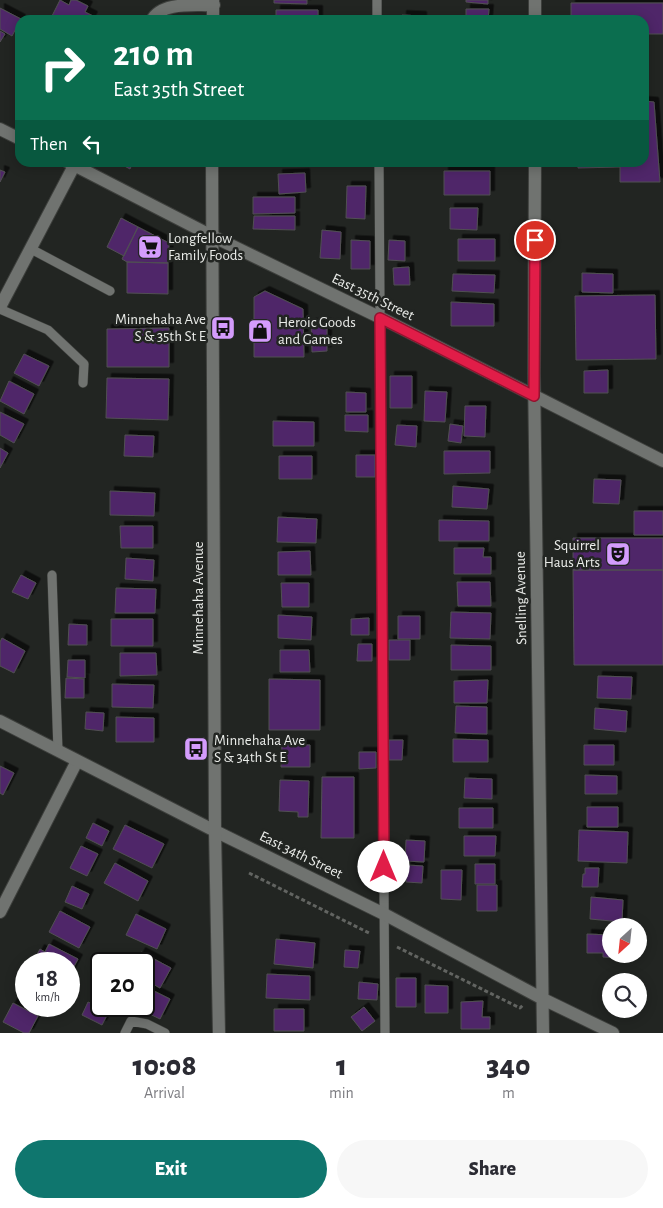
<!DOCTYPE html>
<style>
:root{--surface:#fff;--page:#f7f7f7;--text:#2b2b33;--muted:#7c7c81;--accent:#0f766e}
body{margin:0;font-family:"Alegreya Sans",sans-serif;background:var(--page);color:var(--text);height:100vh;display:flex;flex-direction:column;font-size:19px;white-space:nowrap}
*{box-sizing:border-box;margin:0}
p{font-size:16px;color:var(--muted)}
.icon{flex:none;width:28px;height:28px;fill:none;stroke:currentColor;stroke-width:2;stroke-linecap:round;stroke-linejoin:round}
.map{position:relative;height:1033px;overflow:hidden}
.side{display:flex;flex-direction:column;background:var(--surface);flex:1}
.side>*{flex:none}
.hud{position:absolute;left:15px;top:15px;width:634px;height:152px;border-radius:15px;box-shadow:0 2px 12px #0003;background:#0b6e4f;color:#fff;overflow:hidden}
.needle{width:32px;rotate:207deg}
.tools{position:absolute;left:602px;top:918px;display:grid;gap:10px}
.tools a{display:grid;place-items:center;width:45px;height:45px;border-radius:50%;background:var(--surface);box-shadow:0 2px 12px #0003;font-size:25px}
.speed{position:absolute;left:15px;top:952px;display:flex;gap:10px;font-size:25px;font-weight:700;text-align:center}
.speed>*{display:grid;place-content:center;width:65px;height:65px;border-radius:50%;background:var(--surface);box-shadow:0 2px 12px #0003;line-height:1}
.speed small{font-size:12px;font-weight:400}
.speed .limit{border:2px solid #111;border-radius:8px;background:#fff;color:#111}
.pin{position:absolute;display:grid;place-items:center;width:42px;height:42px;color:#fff;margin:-21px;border:2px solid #fff;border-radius:50%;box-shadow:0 1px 5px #0007}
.me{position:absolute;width:55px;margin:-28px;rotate:0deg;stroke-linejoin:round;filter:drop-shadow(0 0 4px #0008)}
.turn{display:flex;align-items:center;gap:18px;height:105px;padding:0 15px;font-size:22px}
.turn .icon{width:65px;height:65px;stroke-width:2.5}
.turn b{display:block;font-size:35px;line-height:42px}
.then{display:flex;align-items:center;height:48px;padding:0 15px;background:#0003;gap:10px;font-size:19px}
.eta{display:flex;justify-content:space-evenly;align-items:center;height:85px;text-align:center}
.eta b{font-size:30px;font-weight:800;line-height:35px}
.primary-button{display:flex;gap:10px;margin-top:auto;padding:10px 15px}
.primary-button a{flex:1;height:58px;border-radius:30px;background:var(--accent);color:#fff;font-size:20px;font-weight:800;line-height:58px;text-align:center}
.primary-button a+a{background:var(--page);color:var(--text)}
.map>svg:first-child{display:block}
.building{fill:#4f2769;stroke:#514f53;filter:url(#shadow)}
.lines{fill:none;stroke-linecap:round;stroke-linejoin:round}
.service-casing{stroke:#3d3f3c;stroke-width:10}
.minor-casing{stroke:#3d3f3c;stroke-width:14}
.tertiary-casing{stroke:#3d3f3c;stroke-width:14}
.secondary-casing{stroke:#3d3f3c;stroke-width:14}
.path{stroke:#626461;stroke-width:3;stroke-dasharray:4 2.5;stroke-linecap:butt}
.service{stroke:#707370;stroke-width:9}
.minor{stroke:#707370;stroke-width:12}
.tertiary{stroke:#707370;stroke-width:12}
.secondary{stroke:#707370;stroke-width:12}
.route-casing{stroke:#92132f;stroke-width:12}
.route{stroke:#e11d48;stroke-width:9}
.labels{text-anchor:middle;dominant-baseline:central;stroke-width:5;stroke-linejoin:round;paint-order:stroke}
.poi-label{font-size:15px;fill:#eaece9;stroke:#222522;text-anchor:start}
.street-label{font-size:15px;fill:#eaece9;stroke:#222522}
</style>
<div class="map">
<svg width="663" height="1033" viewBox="0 0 663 1033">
<defs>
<filter id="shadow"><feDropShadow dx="4.5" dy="-4.5" stdDeviation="0" flood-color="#0009"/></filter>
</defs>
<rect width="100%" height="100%" fill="#222522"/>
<path class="building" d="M60,0L69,5L71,0H76L88,6L85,12L93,16L91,20H55L51,18Z
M274,0H307V4L274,3Z
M466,0H488V4L466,2Z
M571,3H663V34H644V20H571Z
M0,8L21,19L12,36L0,29Z
M466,9H489L488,20H466Z
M276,10H318V20H276Z
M402,15L422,16V20H402Z
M0,31L5,34L0,42Z
M644,101L654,102L660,182H620V167L578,168V162H644Z
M117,162H133L130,169Z
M0,170L5,172L0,182Z
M444,171H490V195H444Z
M305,173L306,192L279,194L278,174Z
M347,186H366L365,219L346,218Z
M253,197H295V213L253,214Z
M450,208H478L477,230L450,229Z
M254,216H295V230L253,229Z
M121,218L138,227L124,256L107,247Z
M138,227L169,243L168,263L127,262L122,259Z
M322,230L341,232L340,259L320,258Z
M458,239H495V261H458Z
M351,240L370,241V269H351Z
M389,240L405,241V261L388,260Z
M127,262L168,263V294L127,293Z
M409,267L410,285H394L393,268Z
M582,273L613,274V293L582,292Z
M453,274L495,275L494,293L452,291Z
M265,291L303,309L304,357H254V297Z
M655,295L656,359L576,360L575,296Z
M451,302L494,304V326H451Z
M311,323H327V351L312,352Z
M169,328V367H107V329Z
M24,354L49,366L39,386L14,373Z
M608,370V393H584V371Z
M390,376H412V408H390Z
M107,378L169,379L168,420L106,418Z
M9,381L34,394L24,414L0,401Z
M425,391L447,392L445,422L424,421Z
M346,392L366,393V412H346Z
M465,406H486L485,437L464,436Z
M0,412L24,424L14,443L0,435Z
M345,415H368V432L345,431Z
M273,421L314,422V446H273Z
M450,424L463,426L461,443L448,441Z
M397,425L417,426L416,447L395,445Z
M125,435L154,436L153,457L124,456Z
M0,448L8,453L0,468Z
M444,451H490V473L444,474Z
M356,455H375V477H356Z
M279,456H312V479H279Z
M594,479L621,480L619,504L593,503Z
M453,486L489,489L487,509L452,507Z
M110,491L155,493L154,516L110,515Z
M634,511H663V535H634Z
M278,517L317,519L316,543L277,542Z
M439,520L489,521V541H439Z
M120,526H153V548H121Z
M573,538H663V570H573Z
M454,548H484L483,557H491V574H454Z
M310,551L311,575H278V552Z
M126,558L154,560L153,581L125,579Z
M573,570H663V665H574Z
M21,575L36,583L28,599L12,592Z
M457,582H490L491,606H458Z
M281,583H309V607H282Z
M116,588L156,589L155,613H115Z
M451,612L491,613L490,639L450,638Z
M278,615L312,617L311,640L278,638Z
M398,616H420V639H398Z
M369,618V635H351V619Z
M111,619H153V646H111Z
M69,624L87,625V645H68Z
M2,638L25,651L14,673L0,666V642Z
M389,640H410V660H389Z
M358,644H372V661H357Z
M451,645L491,646V670H451Z
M280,650H309L310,672H280Z
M120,653H156L157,675L120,676Z
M68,660H85V678L67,677Z
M598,676L632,677L631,699L597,698Z
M66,678L84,679V698H65Z
M269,679L320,680V730H269Z
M488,680L487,703H454V681Z
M112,684L154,685L153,708L112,707Z
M456,706L487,707V734L455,733Z
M595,708L627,711L626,732L594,729Z
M86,712L104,713L103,731L85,729Z
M116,717L154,718V742H116Z
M453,739L488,740V762H453Z
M389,740H403L402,760H389Z
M282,744L310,745V767H281Z
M584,745H614V765H584Z
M359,752H376V768L359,769Z
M0,766L14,773L3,795L0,793Z
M585,775L617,776V794H585Z
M322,777H354V838H321Z
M465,778L492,779V799L464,798Z
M280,780L309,781L308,817H298V812L279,811Z
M587,807H618V827H587Z
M459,808H493V828H459Z
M93,823L109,831L102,846L86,838Z
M125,825L164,844L152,868L113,849Z
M579,830L628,832L627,863L578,861Z
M464,836H496L495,856H464Z
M406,840L425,841L424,862L405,861Z
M81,846L98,854L87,876L70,868Z
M115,863L148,881L138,901L104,883Z
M475,864H495V884H475Z
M407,865L423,866L422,883L406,882Z
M585,868H599L598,887H582L583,874H585Z
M441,870H462L461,900L441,899Z
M477,885H497V911H477Z
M72,886L89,894L82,909L65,902Z
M591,897L623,900L622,922L590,919Z
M60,911L90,927L79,948L49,932Z
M136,914L166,929L157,949L126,935Z
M587,934L611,935V954H616V958L603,957V953H587Z
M276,939L315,943L313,968L274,964Z
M49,944L78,959L69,976V964H37L33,962L40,949L45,952Z
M345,950L360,951L358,968L344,967Z
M141,952L171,968L160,988L144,979V964H135Z
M267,974L310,976V1000L266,998Z
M26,976V996L19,992Z
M396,978H416V1007H396Z
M359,982L378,984L377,1000L358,999Z
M425,985L448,986V1013H425Z
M144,986L170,999L160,1019L133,1006H144Z
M483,1001L482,1017H490V1029H461V1002Z
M88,1002L109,1011L102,1025L82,1015Z
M13,1003L38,1016L29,1033H24L3,1022Z
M364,1007L375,1021L362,1031L351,1017Z
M274,1009H304V1031H274Z"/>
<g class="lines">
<defs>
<path id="service" d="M377,0V20
M379,162L385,1033
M31,249L110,291
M0,309L48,330L84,364L83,383
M52,575L58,751
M125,1033L131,1021L147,1024L165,1033"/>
<path id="minor" d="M535,20V0
M535,162L534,374L543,1033
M215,831L384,914L543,999L613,1033
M0,912L77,761"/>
<path id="tertiary" d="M152,20C162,1 195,6 214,5
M0,129L20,139
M68,162L212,236L381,318L663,461
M0,307L76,162
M0,721L215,831"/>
<path id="secondary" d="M213,20V0
M212,162L215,831L219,1033"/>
</defs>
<use href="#service" class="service-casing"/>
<use href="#minor" class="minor-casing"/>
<use href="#tertiary" class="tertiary-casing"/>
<use href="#secondary" class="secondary-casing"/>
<path class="path" d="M249,873L371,934
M397,947L520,1008L523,1005"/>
<use href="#service" class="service"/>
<use href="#minor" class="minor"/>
<use href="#tertiary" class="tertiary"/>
<use href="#secondary" class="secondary"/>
</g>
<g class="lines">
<defs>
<path id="route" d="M384,867L380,318L534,396L535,240"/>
</defs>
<use href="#route" class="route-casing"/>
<use href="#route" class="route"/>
</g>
<defs>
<symbol id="supermarket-square" viewBox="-11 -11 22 22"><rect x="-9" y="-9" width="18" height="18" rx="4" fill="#d49cfc" stroke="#222522"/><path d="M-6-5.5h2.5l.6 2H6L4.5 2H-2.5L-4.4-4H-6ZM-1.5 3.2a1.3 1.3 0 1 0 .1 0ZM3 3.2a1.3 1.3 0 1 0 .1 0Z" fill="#111"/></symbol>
<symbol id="bus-square" viewBox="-11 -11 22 22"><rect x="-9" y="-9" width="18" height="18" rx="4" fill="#d49cfc" stroke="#222522"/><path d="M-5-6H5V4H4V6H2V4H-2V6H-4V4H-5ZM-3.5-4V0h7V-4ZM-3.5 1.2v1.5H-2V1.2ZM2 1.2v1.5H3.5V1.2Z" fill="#111"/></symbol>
<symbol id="shop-square" viewBox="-11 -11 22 22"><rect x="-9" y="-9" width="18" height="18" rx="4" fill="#d49cfc" stroke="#222522"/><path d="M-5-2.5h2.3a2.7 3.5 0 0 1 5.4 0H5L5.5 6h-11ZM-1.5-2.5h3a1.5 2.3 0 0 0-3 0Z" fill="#111"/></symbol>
<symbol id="theatre-square" viewBox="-11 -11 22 22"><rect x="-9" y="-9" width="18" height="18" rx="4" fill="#d49cfc" stroke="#222522"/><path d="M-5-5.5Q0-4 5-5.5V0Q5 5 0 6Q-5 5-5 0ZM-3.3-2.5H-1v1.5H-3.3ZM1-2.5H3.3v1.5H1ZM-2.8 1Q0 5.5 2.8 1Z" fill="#111"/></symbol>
</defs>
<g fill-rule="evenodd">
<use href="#supermarket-square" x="136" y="233" width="28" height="28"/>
<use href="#bus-square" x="209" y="314" width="28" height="28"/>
<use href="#shop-square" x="246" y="317" width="28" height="28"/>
<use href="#theatre-square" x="604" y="540" width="28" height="28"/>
<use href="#bus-square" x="182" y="735" width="28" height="28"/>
</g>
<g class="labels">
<g class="poi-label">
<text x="168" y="238">Longfellow<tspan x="168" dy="17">Family Foods</tspan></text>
<text x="206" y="319" text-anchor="end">Minnehaha Ave<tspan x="206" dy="17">S &amp; 35th St E</tspan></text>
<text x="278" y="322">Heroic Goods<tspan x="278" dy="17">and Games</tspan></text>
<text x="600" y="545" text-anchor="end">Squirrel<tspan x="600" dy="17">Haus Arts</tspan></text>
<text x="214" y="740">Minnehaha Ave<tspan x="214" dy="17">S &amp; 34th St E</tspan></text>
</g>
<g class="street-label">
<text transform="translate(373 297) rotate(26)">East 35th Street</text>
<text transform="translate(198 598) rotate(-90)">Minnehaha Avenue</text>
<text transform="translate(521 598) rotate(-91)">Snelling Avenue</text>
<text transform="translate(301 855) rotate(26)">East 34th Street</text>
</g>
</g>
</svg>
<div class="tools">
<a><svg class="needle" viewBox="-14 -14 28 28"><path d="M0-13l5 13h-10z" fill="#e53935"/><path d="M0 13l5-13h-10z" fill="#7c7c81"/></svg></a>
<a><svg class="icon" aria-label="search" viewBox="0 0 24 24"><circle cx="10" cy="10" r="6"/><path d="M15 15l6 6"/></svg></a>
</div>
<div class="speed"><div>18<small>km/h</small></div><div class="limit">20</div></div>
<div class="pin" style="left:535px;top:240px;background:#d93025"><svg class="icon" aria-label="arrive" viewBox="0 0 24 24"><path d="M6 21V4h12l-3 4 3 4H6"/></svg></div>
<svg class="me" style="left:384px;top:867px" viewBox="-20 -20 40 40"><circle r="19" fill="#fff"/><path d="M0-13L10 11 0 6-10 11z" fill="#e11d48"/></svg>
<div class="hud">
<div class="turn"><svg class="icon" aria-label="right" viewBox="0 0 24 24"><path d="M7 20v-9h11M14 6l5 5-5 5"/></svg><div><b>210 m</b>East 35th Street</div></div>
<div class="then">Then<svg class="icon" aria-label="left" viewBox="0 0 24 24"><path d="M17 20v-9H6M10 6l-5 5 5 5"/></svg></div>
</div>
</div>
<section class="side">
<div class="eta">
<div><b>10:08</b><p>Arrival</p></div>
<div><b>1</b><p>min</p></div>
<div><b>340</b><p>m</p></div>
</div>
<div class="primary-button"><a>Exit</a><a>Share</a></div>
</section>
